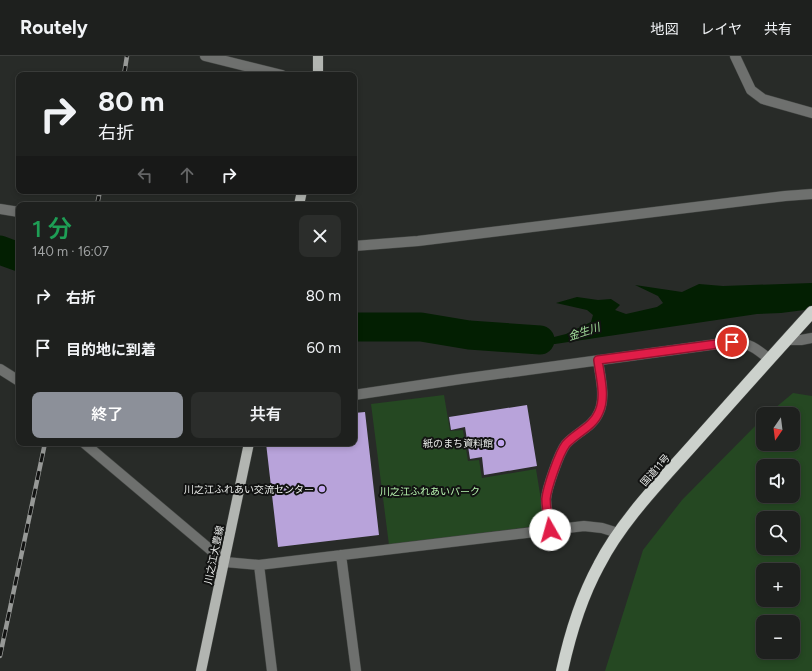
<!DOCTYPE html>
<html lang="ja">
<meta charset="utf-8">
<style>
:root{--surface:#1e201e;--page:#2b2d2b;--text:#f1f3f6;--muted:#a1a3a4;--line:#3c3e3c;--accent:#8c9099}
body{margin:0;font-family:Figtree,"Noto Sans JP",sans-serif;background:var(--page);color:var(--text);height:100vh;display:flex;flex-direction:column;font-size:15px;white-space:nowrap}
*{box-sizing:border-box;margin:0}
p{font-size:13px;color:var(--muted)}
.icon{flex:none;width:22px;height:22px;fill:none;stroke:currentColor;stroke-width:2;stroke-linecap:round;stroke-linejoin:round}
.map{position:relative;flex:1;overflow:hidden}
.drawer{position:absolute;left:16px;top:146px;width:341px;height:244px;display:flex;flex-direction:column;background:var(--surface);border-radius:8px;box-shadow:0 2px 6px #0003,0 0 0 1px var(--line)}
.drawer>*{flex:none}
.guide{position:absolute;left:16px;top:16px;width:341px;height:122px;border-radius:8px;box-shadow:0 2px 6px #0003,0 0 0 1px var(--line);background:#1e201e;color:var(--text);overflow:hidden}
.needle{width:26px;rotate:194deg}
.fabs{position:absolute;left:756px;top:351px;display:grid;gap:8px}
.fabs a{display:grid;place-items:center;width:44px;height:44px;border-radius:8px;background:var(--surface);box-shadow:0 2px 6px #0003,0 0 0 1px var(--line);font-size:20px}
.pin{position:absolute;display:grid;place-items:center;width:34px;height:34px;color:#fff;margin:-17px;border:2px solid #fff;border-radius:50%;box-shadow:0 1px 4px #0007}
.me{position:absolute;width:44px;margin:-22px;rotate:353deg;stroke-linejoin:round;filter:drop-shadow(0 0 3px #0008)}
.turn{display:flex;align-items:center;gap:14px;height:84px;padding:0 16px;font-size:18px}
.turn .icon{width:52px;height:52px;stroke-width:2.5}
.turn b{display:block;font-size:28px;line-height:34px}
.lanes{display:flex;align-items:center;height:38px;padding:0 16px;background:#0003;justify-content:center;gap:20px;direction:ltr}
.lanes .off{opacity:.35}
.round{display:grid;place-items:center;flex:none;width:42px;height:42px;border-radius:8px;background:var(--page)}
.headline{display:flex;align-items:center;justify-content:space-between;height:68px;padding:0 16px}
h1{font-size:24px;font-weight:600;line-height:30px;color:#1e9e55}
.primary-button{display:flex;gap:8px;margin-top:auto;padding:8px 16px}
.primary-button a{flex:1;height:46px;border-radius:8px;background:var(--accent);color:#fff;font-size:16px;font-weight:600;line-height:46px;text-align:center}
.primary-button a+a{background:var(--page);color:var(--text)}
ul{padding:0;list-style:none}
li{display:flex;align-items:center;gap:12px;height:52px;padding:0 16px}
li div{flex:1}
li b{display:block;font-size:15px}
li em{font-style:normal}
header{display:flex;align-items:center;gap:24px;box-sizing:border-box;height:56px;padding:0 20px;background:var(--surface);border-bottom:1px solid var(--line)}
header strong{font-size:19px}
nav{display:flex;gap:22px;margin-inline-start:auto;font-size:14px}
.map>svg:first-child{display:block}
.green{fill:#254822;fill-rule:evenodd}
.water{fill:#031f02}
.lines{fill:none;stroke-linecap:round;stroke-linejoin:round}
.river{stroke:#031f02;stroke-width:29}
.building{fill:#b8a3da}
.minor-casing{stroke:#434643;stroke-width:11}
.major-casing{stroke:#434643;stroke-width:11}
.highway-casing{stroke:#434643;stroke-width:13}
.minor{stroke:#6e706e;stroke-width:10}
.major{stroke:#b2b5b1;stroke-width:10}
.highway{stroke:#ccd1cc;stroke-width:12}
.rail-casing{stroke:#979997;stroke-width:4.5}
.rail{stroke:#121312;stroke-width:3;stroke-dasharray:9;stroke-linecap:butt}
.route-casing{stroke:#92132f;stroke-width:10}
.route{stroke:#e11d48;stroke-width:7}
.poi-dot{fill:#c4a7f1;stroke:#121312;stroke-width:1.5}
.labels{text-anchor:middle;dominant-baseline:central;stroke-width:4;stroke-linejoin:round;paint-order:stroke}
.poi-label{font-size:10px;fill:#eaecea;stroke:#121312;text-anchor:end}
.street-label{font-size:10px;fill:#eaecea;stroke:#121312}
.park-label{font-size:10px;fill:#b7f4af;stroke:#121312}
.water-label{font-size:11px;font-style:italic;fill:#a4e19d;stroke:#121312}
</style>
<header>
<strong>Routely</strong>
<nav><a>地図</a><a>レイヤ</a><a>共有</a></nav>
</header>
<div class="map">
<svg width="812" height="615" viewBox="0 0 812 615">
<rect width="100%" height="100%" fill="#282b28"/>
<path class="green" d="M793,337L812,340V615H605L643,494L682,444L763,362V388H793V358H768ZM763,410H793V440H763ZM763,462H793V492H763ZM763,514H793V544H763ZM763,566H793V596H763Z
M444,339L450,375L463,374L468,405L479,404L482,422L536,413L545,469L389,489L371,348Z"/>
<path class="water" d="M812,227V253L781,257L757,258L555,288L451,281L550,282L566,278L591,266L593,259L587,254L556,247L577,241L598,244L611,243L620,249L615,254L626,258L657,251L663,247L658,240L635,229L682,236L699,228L723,230Z"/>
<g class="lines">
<path class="river" d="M0,194L19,201
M354,271H421L469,279L540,284"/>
</g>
<path class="building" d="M527,349L537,410L484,419L482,401L470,403L465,371L451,374L449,361Z
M365,356L379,479L278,491L266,387H354V357Z"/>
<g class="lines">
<defs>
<path id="minor" d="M205,0L282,19
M735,0L751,34L763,43L812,57
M0,153L19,156
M354,190L418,185L785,140L812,138
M787,284H801L812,282
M0,313L19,325
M354,339L461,323L732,286C749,287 756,292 769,303
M84,387L225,506L259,509L584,470L602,472L618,477
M550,474C549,464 546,453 546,443C547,432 559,397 566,388C577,376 593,371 599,356C606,341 600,320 598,304
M341,499L356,615
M259,509L272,615"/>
<path id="major" d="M318,19V0
M299,149L302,135
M201,615L249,387"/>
<path id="highway" d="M562,615C570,578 581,542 599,509C621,466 658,428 690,392C731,346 771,301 812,256"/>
</defs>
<use href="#minor" class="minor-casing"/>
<use href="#major" class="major-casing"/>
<use href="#highway" class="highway-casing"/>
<use href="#minor" class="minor"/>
<use href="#major" class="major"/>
<use href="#highway" class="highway"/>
<defs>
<path id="rail" d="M124,19L127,0
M97,149L100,135
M0,600L45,387"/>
</defs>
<use href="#rail" class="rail-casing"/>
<use href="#rail" class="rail"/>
</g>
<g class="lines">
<defs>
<path id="route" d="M550,474C549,464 546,453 546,443C547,432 559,397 566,388C577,376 593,371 599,356C606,341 600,320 598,304L732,286"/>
</defs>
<use href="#route" class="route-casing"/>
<use href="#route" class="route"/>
</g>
<g class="poi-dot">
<circle cx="501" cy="387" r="4"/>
<circle cx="322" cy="433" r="4"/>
</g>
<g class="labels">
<g class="poi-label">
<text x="493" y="387">紙のまち資料館</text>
<text x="314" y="433">川之江ふれあい交流センター</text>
</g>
<g class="street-label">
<text transform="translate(655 414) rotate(-49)">国道11号</text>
<text transform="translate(214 499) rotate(-78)">川之江大豊線</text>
</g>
<g class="park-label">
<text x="430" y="435">川之江ふれあいパーク</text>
</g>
<g class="water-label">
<text transform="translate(584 276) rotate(-18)">金生川</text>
</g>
</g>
</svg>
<div class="fabs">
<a><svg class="needle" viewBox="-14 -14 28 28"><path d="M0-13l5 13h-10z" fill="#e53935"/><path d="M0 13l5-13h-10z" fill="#a1a3a4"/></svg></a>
<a><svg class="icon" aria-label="sound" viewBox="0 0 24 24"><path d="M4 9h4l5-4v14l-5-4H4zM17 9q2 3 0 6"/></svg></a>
<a><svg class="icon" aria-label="search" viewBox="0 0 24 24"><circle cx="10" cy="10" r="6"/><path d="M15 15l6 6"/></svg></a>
<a>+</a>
<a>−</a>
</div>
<div class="pin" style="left:732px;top:286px;background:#d93025"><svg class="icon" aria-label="arrive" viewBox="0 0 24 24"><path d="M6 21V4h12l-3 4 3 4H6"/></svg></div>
<svg class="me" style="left:550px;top:474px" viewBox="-20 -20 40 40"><circle r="19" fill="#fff"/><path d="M0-13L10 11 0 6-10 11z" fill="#e11d48"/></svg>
<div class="guide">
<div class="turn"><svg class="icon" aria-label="right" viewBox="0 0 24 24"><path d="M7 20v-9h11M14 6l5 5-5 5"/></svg><div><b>80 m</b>右折</div></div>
<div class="lanes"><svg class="icon off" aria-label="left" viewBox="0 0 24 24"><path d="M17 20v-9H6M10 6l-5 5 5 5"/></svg><svg class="icon off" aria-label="ahead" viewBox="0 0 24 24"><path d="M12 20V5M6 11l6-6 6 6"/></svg><svg class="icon" aria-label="right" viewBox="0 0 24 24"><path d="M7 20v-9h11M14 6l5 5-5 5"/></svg></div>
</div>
<section class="drawer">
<div class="headline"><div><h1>1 分</h1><p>140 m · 16:07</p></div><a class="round"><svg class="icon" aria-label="close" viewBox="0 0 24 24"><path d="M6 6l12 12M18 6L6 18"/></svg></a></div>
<ul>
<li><svg class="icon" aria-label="right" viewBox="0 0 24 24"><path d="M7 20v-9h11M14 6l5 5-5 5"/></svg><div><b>右折</b></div><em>80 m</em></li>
<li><svg class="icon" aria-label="arrive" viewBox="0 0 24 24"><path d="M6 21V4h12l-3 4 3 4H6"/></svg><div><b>目的地に到着</b></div><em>60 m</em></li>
</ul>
<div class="primary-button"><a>終了</a><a>共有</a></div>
</section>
</div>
